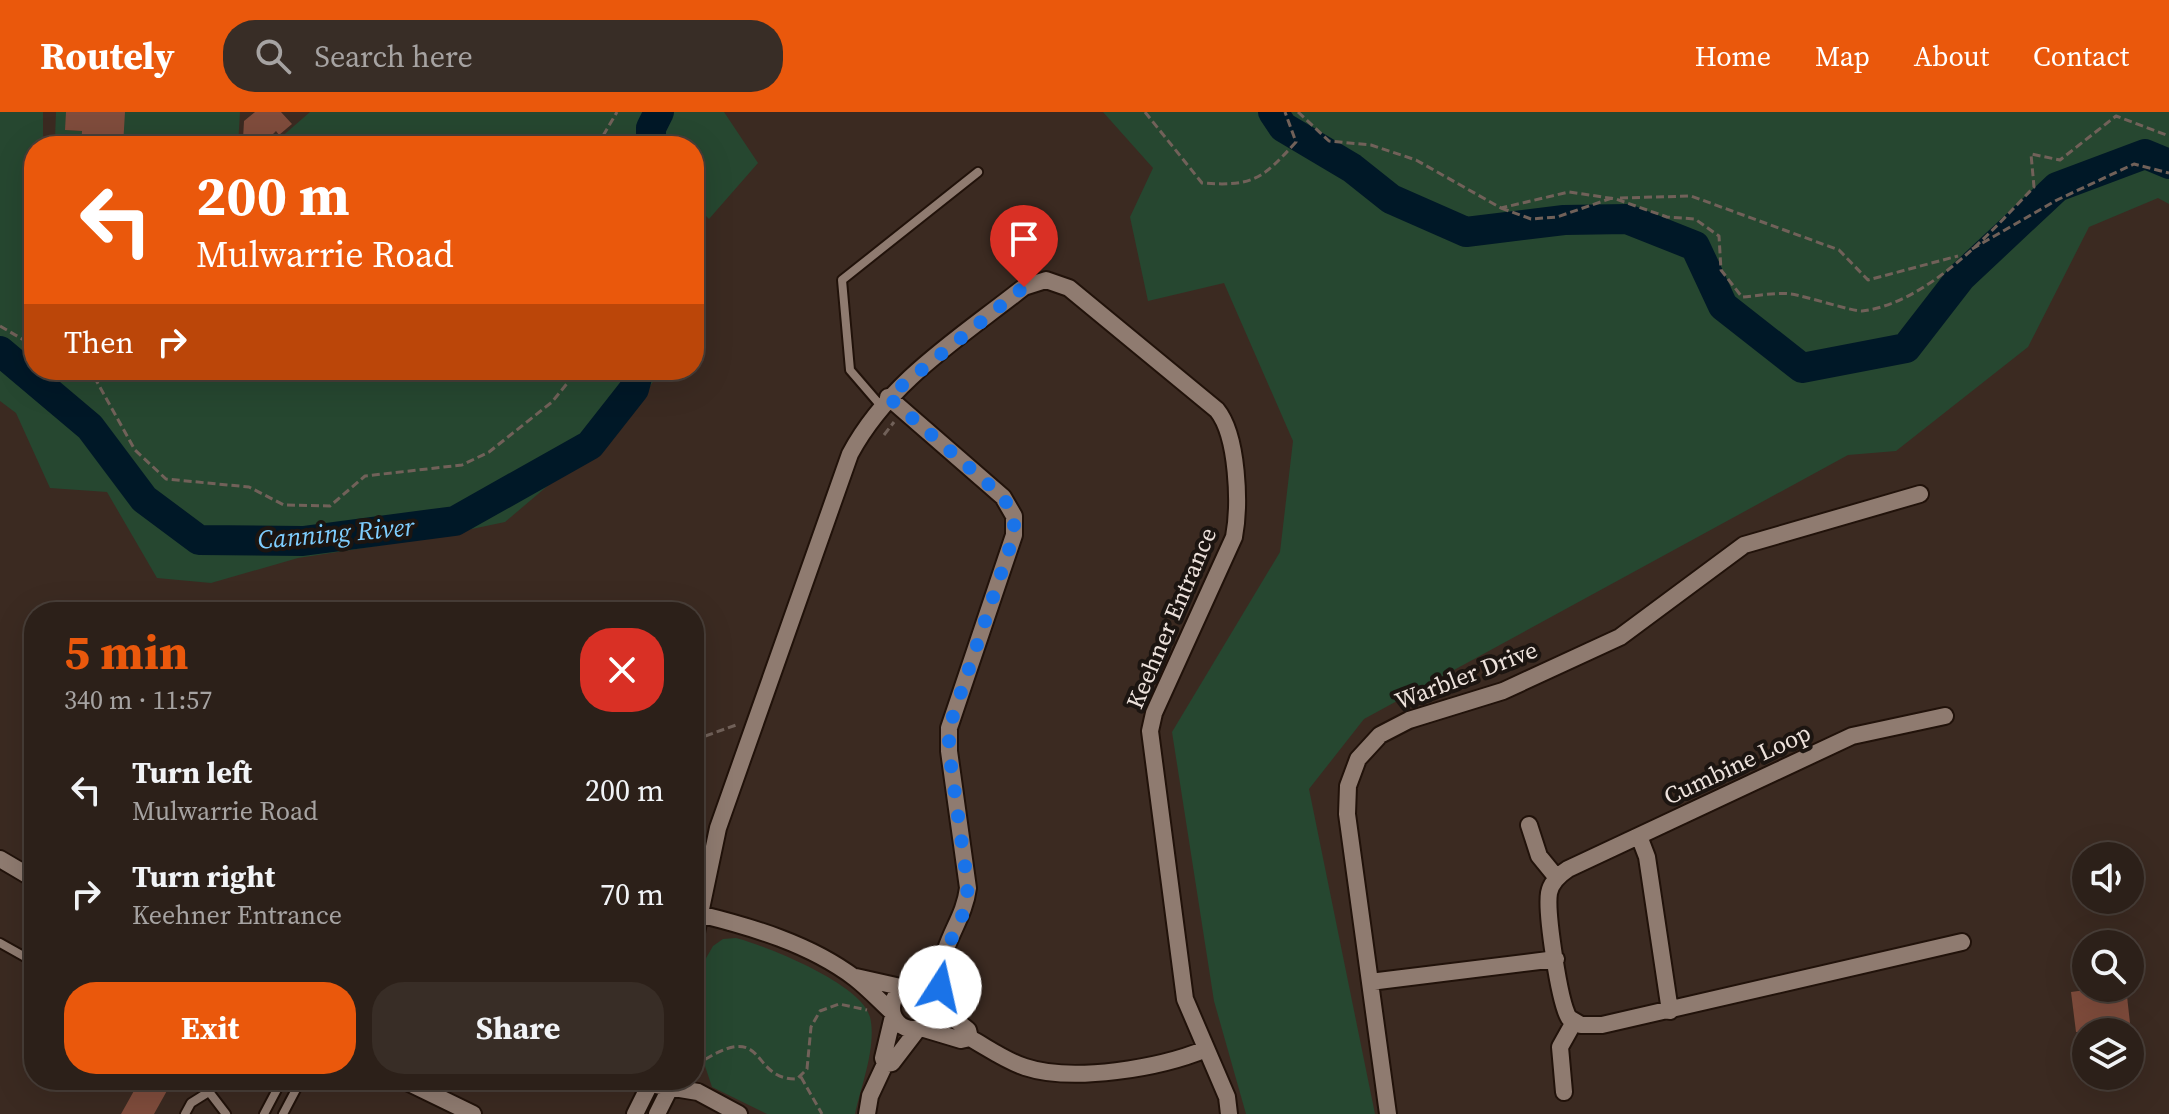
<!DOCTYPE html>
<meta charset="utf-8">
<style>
:root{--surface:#2c2019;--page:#382d26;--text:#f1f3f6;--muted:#a6a3a2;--line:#483e38;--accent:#ea580c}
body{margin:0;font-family:"Source Serif 4",serif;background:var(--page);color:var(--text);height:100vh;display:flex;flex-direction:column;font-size:30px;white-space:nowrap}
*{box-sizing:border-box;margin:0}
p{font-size:26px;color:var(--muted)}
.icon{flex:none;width:44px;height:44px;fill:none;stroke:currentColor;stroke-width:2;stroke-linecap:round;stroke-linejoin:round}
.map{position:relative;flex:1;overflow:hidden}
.panel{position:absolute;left:24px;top:490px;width:680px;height:488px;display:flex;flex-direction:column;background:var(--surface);border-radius:32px;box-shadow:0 8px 32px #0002,0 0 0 2px var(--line)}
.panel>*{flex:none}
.hud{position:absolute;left:24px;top:24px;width:680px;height:244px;border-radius:32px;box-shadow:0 8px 32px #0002,0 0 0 2px var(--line);background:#ea580c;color:#fff;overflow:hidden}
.tools{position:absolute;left:2072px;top:730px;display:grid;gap:16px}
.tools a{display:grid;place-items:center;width:72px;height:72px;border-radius:50%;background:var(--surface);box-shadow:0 8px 32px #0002,0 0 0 2px var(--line);font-size:40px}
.pin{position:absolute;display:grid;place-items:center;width:68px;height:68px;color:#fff;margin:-82px -34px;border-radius:50% 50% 50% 0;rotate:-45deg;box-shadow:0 0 8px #0007}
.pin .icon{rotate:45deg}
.me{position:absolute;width:88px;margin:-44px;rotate:10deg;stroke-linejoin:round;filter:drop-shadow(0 0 6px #0008)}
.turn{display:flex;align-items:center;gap:28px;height:168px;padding:0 40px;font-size:36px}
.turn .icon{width:104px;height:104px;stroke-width:2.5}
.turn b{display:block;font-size:56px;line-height:68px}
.then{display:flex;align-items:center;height:76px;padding:0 40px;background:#0003;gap:16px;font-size:30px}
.round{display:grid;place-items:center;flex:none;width:84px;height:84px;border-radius:32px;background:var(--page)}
.headline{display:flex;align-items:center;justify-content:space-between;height:136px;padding:0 40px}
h1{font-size:48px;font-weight:700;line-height:60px;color:var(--accent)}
.primary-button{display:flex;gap:16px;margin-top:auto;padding:16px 40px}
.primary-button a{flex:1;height:92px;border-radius:32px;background:var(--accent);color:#fff;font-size:32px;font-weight:700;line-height:92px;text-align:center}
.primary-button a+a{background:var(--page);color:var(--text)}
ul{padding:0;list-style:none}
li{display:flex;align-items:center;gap:24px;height:104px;padding:0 40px}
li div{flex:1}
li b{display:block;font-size:30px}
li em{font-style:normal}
header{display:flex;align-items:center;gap:48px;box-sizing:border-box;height:112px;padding:0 40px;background:var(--accent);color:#fff}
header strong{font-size:38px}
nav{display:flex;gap:44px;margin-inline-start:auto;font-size:28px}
.search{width:560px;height:72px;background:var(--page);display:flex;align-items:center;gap:20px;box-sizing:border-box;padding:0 28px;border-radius:32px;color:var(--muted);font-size:30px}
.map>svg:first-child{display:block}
.green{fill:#264730}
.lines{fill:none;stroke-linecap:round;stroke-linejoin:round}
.river{stroke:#001827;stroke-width:30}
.building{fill:#7f4c3c}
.lane-casing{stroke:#21120a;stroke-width:12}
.street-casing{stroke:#21120a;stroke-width:20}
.path{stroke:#716159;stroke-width:3;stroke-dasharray:8 4;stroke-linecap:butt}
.lane{stroke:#8f7b70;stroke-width:8}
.street{stroke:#8f7b70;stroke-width:16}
.route{stroke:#1a73e8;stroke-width:14;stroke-dasharray:0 25.2}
.labels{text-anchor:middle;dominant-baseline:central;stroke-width:8;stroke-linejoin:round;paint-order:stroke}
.street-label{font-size:24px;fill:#ede2dc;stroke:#1c1511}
.water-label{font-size:26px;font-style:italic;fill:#7ecdfe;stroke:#1c1511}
</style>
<header>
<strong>Routely</strong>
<div class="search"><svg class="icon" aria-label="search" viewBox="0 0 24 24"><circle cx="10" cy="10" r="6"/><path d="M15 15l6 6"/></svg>Search here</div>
<nav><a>Home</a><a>Map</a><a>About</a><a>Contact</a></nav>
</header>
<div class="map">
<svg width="2169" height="1002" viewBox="0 0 2169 1002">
<rect width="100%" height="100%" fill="#3b2a21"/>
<path class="green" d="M0,0H43V26H55L56,0H66V18L82,19L81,34H34V258H661L629,305L505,410L429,426L298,446L211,471L157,466L107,380L50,376L16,301L0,289Z
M118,0H240L238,34H123Z
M310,0H724L758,51L709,107L694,92V34H271Z
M1103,0H2169V92L2158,86L2089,115L2028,235L1896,339L1848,343L1364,607L1309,677L1375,1002H1246L1214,889L1172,620L1280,440L1293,329L1224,171L1148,189L1130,105L1153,56Z
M736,826C767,834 862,872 870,905C877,934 861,974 855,1002H767L712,975L699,936L705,848L713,834L723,827Z"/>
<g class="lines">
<path class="river" d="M1273,0L1283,15L1352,56L1391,87L1466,120L1564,108L1627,107L1695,134L1723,194L1802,256L1906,236L1961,165L2057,75L2145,42L2169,52
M651,34V16L659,0
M0,239L90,315L144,387L199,428L303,429L455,409L590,333L634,277L639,258"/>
</g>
<path class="building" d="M66,0H125L123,34H81L82,19L65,18Z
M255,0H281L292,12L279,23L276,19L267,28L264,26L256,34H249L243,27L244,9Z
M2100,876L2102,886L2127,884L2131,920H2076L2071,880Z
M140,968H173L154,1002H121Z"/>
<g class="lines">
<defs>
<path id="lane" d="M881,294L850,258L842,168L978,60
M0,831L34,850
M200,968L226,1002
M185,1002L191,991L207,981
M264,1002L282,968
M283,1002L301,968"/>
<path id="street" d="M888,285L1003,385L1014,404V423L949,616V639L968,776C965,800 953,816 946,837C940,854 944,873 932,887
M1945,604L1852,624L1568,757C1559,763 1551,770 1549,781C1546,800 1559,890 1569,906L1581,913H1602L1962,830
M1529,713L1539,744L1557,766
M1639,724L1647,745L1670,899
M0,747L34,767
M699,802C752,815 810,832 855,866C868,876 880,889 892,900
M694,830L718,716L850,342C889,269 961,225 1024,175L1046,168L1069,176L1217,298C1238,324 1240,393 1234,425L1154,601L1150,619L1185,887L1227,985L1229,1002
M856,865L905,876
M1370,870L1556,847
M892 896a21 21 0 1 1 42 0a21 21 0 1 1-42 0Z
M908,876L946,837
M893,904L883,946L885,952L892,951L918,917
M921,916L961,928L970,926L968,918L933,890
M970,926C988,936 1006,949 1025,955C1073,971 1160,956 1206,937
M403,968L473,1002
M649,968L650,972L698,980L739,1002
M1564,980L1560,935L1574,910
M635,1002L652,968
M657,1002L674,968
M867,1002L870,984L885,952
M1388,1002L1347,702L1348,674L1358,647L1380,623L1409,608L1503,579L1620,525L1744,433L1920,382"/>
</defs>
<use href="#lane" class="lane-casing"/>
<use href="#street" class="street-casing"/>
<path class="path" d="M1145,0L1202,71C1254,75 1263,66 1296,30L1285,0
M1298,0L1329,29L1371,33L1416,48L1501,96L1569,80L1616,87L1667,105L1695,107L1719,124L1721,158L1742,185C1757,184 1775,180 1791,182C1805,184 1855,200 1862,199C1928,191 1990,121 2034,75L2031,42L2060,48L2116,4L2169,24
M597,34L617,0
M1620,86L1691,84L1839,138L1868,168L1958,144
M1501,96L1531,107L1557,105L1612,86
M1972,137L2057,88L2134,52L2169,61
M0,214L34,234
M85,258L92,261L135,338L166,367L249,375L284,393L330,394L365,364L462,353L489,340L552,290L578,258
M884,323L894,310
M694,628L739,612
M695,954C770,903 747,968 797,967L807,957L811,915L820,899L839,892L867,898
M801,965L822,1002"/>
<use href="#lane" class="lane"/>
<use href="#street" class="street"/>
</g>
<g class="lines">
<path class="route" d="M940,875L946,837L961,809L968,776L949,639V616L1014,423V404L1003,385L888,285L1024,175"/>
</g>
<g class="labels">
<g class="street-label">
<text transform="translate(1171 506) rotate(-67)">Keehner Entrance</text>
<text transform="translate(1466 563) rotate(-21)">Warbler Drive</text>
<text transform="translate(1737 652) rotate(-25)">Cumbine Loop</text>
</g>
<g class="water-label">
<text transform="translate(336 421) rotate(-5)">Canning River</text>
</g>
</g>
</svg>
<div class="tools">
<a><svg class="icon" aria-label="sound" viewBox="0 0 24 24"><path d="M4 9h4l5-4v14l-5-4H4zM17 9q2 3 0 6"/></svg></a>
<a><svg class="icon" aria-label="search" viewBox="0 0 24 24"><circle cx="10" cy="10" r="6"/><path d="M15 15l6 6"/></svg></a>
<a><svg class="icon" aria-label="layers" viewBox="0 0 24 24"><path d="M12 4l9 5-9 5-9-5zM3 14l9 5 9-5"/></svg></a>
</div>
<div class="pin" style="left:1024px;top:175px;background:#d93025"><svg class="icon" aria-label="arrive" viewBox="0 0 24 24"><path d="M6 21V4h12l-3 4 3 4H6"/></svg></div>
<svg class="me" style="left:940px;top:875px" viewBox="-20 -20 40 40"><circle r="19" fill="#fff"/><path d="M0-13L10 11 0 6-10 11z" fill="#1a73e8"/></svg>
<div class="hud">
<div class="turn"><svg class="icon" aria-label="left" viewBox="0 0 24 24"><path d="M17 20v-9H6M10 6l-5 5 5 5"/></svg><div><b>200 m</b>Mulwarrie Road</div></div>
<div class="then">Then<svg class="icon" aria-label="right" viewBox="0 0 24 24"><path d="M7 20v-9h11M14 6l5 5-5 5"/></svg></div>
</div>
<section class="panel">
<div class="headline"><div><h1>5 min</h1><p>340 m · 11:57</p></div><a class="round" style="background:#d93025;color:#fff"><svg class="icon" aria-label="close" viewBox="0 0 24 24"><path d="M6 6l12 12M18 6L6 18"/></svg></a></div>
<ul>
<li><svg class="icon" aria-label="left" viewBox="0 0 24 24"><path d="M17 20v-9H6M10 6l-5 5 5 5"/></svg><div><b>Turn left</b><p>Mulwarrie Road</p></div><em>200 m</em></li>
<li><svg class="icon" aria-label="right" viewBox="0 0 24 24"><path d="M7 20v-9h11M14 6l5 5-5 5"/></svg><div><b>Turn right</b><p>Keehner Entrance</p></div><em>70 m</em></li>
</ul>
<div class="primary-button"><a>Exit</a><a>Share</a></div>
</section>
</div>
